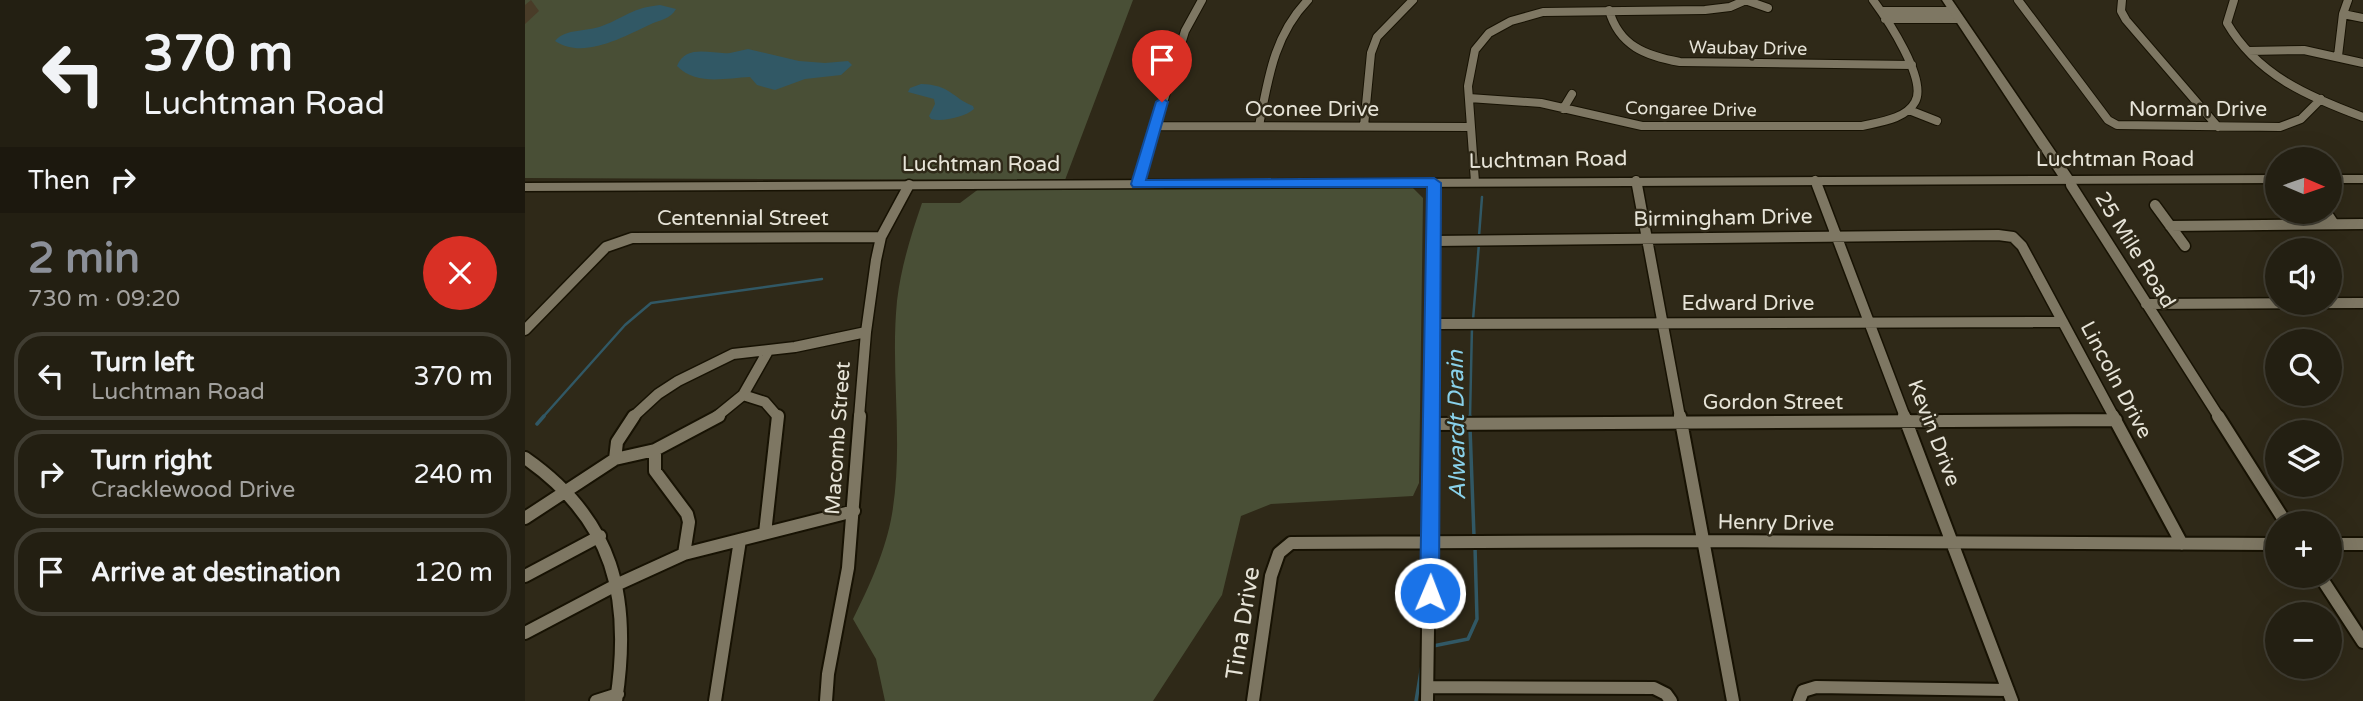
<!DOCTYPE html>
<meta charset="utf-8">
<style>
:root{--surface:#231f12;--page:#2b271b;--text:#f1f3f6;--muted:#a3a29f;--line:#403d32;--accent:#8c9099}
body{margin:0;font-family:"Varela Round",sans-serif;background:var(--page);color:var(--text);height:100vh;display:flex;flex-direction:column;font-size:26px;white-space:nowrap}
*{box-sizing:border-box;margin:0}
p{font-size:23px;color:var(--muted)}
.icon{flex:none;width:38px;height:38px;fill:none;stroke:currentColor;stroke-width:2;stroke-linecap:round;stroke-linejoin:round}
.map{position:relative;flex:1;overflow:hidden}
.details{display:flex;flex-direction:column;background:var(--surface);width:525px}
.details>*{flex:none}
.hud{background:#231f12;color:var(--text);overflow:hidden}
.needle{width:46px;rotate:92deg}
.buttons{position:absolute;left:1740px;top:147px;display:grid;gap:14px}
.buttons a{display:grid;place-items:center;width:77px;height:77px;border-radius:50%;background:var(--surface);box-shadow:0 7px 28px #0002,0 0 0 2px var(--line);font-size:35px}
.pin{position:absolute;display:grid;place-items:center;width:60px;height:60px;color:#fff;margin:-72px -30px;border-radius:50% 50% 50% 0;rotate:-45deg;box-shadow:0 0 7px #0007}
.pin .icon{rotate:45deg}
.me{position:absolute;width:77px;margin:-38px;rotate:1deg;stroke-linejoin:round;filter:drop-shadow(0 0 5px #0008)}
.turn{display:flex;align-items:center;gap:24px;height:147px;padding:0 28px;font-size:32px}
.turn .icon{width:91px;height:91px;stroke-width:2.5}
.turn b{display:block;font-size:49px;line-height:60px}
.then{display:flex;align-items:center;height:66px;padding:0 28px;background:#0003;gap:14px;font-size:26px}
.round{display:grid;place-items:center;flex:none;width:74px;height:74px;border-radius:37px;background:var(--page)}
.headline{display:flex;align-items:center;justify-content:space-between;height:119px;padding:0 28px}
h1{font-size:42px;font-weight:700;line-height:52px;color:var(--accent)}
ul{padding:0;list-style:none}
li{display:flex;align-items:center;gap:21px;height:88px;margin:0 14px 10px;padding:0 14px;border:4px solid var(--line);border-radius:28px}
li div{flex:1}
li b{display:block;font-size:26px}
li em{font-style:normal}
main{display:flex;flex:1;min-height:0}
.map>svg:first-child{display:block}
.green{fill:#494f36}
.water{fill:#315865}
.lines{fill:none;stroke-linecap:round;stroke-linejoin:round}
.stream-far1{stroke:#315865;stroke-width:2.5}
.stream{stroke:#315865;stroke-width:3.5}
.street-far2-casing{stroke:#171203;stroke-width:10}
.street-far1-casing{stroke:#171203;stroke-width:13}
.street-casing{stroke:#171203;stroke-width:16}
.secondary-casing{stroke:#171203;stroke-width:3}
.street-far2{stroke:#7e7763;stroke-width:8}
.street-far1{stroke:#7e7763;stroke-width:10}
.street{stroke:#7e7763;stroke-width:12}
.secondary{fill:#7e7763;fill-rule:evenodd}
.shaded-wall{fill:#493c28}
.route{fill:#1a73e8;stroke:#114b97;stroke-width:2}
.labels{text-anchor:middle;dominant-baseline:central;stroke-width:5;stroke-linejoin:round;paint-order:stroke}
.far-street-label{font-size:18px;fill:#e7e4d8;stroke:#2f2918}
.street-label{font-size:21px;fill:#e7e4d8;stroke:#2f2918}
.water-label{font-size:23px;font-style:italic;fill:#89d1ea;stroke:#2f2918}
.near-street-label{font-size:24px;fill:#e7e4d8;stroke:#2f2918}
</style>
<main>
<section class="details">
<div class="hud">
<div class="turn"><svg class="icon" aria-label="left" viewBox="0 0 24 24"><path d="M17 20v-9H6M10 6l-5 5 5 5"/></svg><div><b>370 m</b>Luchtman Road</div></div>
<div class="then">Then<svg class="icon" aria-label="right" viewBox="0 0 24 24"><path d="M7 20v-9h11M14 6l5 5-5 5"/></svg></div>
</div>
<div class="headline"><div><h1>2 min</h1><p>730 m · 09:20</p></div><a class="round" style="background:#d93025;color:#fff"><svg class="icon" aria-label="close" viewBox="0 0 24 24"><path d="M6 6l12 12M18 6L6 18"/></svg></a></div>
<ul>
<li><svg class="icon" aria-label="left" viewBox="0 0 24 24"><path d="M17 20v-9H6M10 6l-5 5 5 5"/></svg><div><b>Turn left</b><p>Luchtman Road</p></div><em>370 m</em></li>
<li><svg class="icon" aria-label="right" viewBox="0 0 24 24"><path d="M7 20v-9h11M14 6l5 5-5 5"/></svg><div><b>Turn right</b><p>Cracklewood Drive</p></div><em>240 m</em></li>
<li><svg class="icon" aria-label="arrive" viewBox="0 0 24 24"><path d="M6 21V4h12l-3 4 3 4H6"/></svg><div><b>Arrive at destination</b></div><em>120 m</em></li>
</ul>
</section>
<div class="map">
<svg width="1838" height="701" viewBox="0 0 1838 701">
<rect width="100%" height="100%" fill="#2f2918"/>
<path class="green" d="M0,0H608L540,180L0,178Z
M887,187L898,198L894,483L888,496L746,504L716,516L697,595L628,701H360L351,659L328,619C344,587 361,550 367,514C379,444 365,371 372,301C376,267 386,235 397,203H435L455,188Z"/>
<path class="water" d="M135,5L151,9C146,19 134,20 124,25C98,37 58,60 30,41C41,28 62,32 77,26C101,17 106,8 135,5Z
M223,49L274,61L300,63L323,61L327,65L316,75L280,79L250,90L232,85L225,77C200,78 172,86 152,66C161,43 188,55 205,53C211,52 217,50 223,49Z
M396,84C426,85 426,97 448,106L449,109C440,117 418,122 406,119L404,116L410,104L409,99L383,92L385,88Z"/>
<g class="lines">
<path class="stream-far1" d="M954,236L957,197
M948,320L954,243
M18,417L100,325L126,303L297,279
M945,417L947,326"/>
<path class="stream" d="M945,416V421
M12,424L19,416
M945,428L949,536
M908,646L943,639L952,619L950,547
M891,701L897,665"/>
<defs>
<path id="street-far2" d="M1220,0L1243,8
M1493,0L1583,120L1592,125L1755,127L1776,119L1796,99
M1597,0L1596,11L1601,20L1693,127
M1709,0L1702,23C1732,75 1784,97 1838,117
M1084,10C1094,46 1121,56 1155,62L1387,65
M1356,11H1429
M1818,14L1838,18
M1360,19H1434
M1723,51L1779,50L1838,63
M1813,56L1818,14L1823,0
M944,98L1016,103L1117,126H1337C1354,122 1381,119 1390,102C1403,80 1362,19 1348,0
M1038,109L1047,94
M1384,110L1412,121
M629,126L945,127
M734,126C743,79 749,35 783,0
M839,126L846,53L852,37L888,0
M1111,180L1112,187
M1290,180L1293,187
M1543,180L1548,187
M950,182L943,86L950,50L964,33L986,21L1018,12L1180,10L1205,7L1221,0
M613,184L660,31L677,0
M909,187V183"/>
<path id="street-far1" d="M1112,185L1155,417
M1292,185L1380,417
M1546,185L1694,417
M1630,205L1660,246
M1794,212L1809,224L1801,212
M1645,226L1838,224
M908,241L1473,235L1488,237L1497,246L1589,417
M1621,304L1838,303
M907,324L1538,322
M0,330L81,247L107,238L356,237
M218,395L240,402L253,417
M108,417L133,394L153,381L208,354L270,347L341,332
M191,417L218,395L243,351
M334,417L341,332L351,260L356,237L384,185
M906,417L909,185"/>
<path id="street" d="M1155,416L1208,701
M1379,416L1487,701
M1588,416L1657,544
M1693,416L1761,523
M906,424L1591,420
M130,450V471L162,514L164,522L159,554
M0,458C89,520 107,597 91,701
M90,459L92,442L109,416
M0,518L90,459L130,450L194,416
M240,533L253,416
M1804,544H1838
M0,576L75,536
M1795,576L1838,642
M0,633L91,585L159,554L329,511
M903,687L1129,688L1141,694L1146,701
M71,701L93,694
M190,701L215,540
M301,701L303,674L323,568L335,416
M728,701L746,576L754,553L766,543L1179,541L1752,544
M902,701L906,416
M1274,701L1278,691L1291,687L1483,690"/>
<path id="secondary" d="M1417,0H1427L1547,176L1752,175V183L0,191V183L1533,176Z
M1804,175H1838V183H1804Z"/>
</defs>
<use href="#street-far2" class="street-far2-casing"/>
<use href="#street-far1" class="street-far1-casing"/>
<use href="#street" class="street-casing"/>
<use href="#secondary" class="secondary-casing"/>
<use href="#street-far2" class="street-far2"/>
<use href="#street-far1" class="street-far1"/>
<use href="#street" class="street"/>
<use href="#secondary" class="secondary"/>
</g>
<path class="shaded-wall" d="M6,0L14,11L0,24V5Z"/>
<path class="route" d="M637,98L643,102L621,180L909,178L916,183L914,593L911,599L905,602L898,599L895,593L902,187H608L606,184L631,102Z"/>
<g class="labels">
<g class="far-street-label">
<text transform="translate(1223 48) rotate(1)">Waubay Drive</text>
<text transform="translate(1166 109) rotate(1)">Congaree Drive</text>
</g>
<g class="street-label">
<text x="787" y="109">Oconee Drive</text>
<text x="1673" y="109">Norman Drive</text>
<text x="1590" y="159">Luchtman Road</text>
<text transform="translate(1023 160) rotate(-1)">Luchtman Road</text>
<text x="456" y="164">Luchtman Road</text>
<text x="218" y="218">Centennial Street</text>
<text transform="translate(1198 218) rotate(-1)">Birmingham Drive</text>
<text transform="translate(1610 250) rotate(58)">25 Mile Road</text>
<text x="1223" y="303">Edward Drive</text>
<text transform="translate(1591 380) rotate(62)">Lincoln Drive</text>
<text x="1248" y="402">Gordon Street</text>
<text transform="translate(1409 433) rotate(69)">Kevin Drive</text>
<text transform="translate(313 438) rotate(-86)">Macomb Street</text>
<text transform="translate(1251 523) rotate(1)">Henry Drive</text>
</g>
<g class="water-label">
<text transform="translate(932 425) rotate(-91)">Alwardt Drain</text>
</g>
<g class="near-street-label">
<text transform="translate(718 623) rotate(-81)">Tina Drive</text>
</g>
</g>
</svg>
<div class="buttons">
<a><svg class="needle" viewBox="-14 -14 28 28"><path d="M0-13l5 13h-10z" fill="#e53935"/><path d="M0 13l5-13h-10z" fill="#a3a29f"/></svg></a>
<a><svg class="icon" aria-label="sound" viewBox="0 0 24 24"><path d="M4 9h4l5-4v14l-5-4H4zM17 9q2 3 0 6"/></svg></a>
<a><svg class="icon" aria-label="search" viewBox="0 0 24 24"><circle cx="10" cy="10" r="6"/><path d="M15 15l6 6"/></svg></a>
<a><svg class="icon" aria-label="layers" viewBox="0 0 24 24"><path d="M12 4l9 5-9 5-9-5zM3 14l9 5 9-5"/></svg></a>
<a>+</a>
<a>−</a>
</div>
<div class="pin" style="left:637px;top:102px;background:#d93025"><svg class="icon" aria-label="arrive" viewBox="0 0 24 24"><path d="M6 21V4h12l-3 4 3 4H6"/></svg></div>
<svg class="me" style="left:905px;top:593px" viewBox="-20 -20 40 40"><circle r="17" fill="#1a73e8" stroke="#fff" stroke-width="3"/><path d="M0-11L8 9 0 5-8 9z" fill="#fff"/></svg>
</div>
</main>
